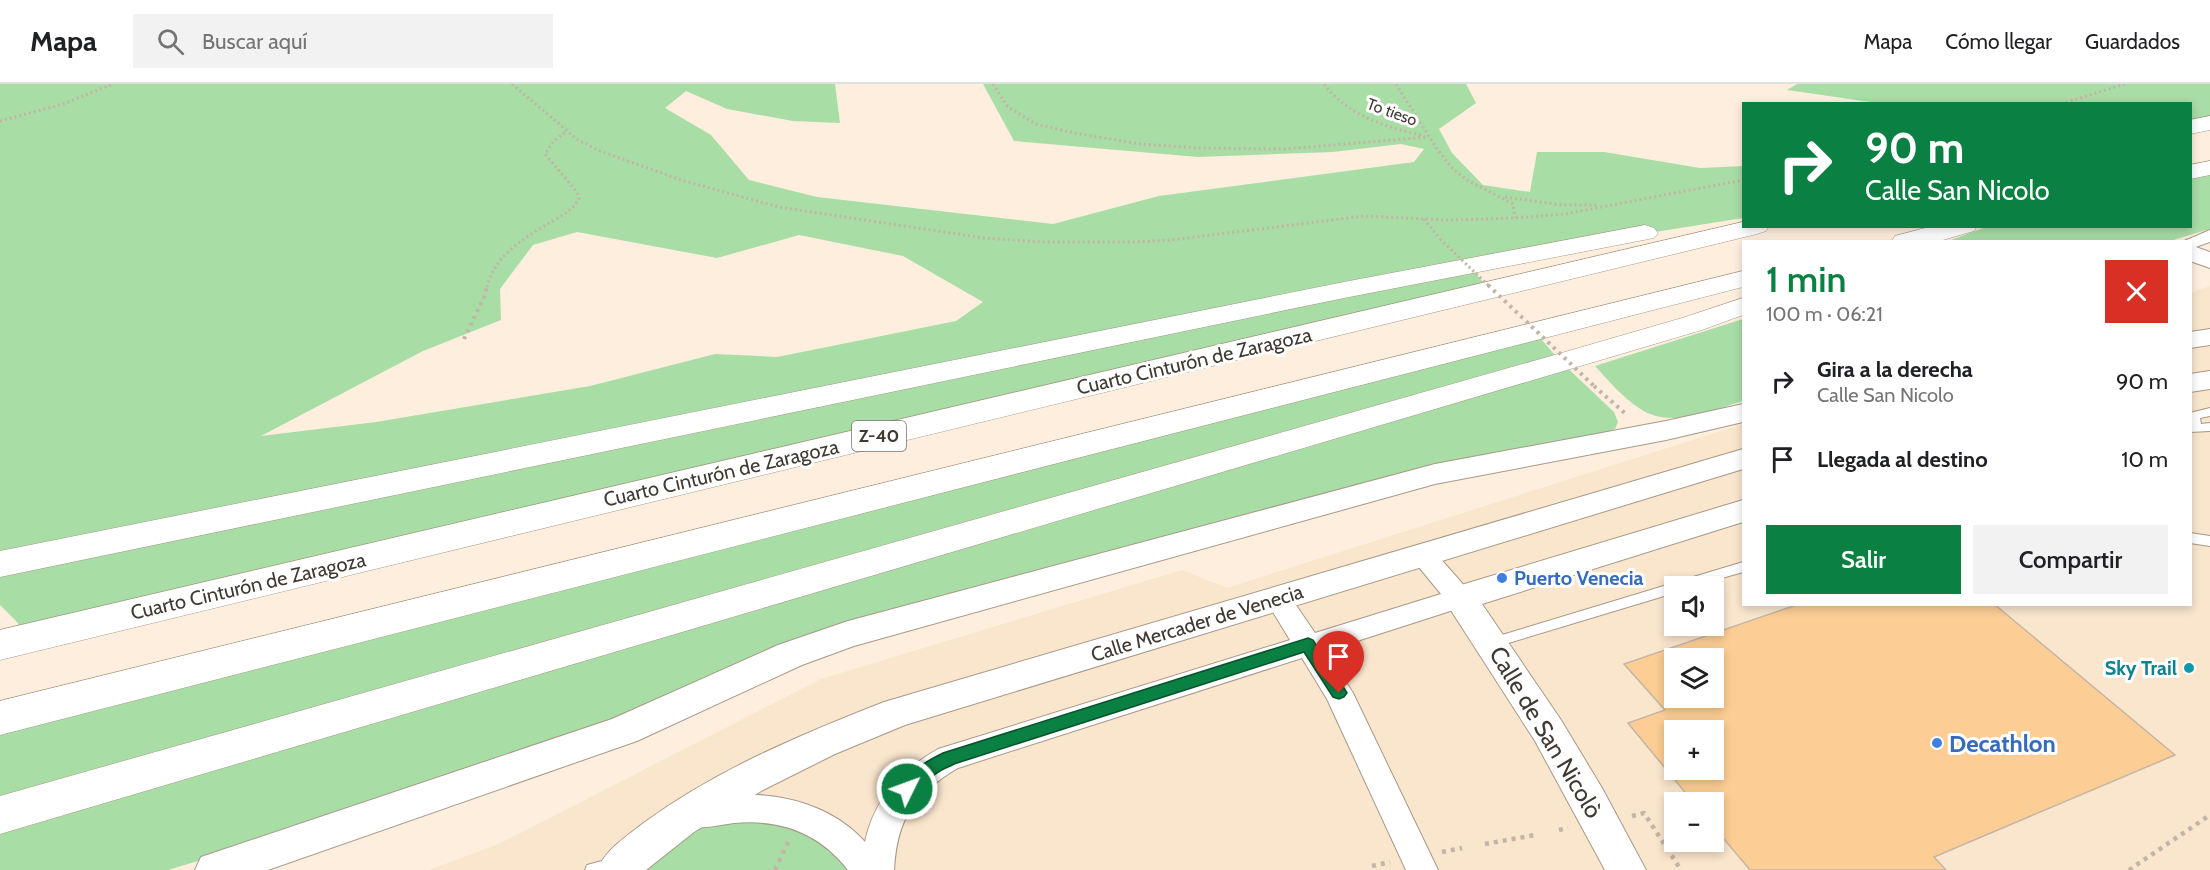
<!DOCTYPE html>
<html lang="es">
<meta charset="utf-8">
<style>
:root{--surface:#fff;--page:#f2f2f2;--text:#202124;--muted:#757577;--line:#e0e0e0;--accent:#0b8043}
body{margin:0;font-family:Cabin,sans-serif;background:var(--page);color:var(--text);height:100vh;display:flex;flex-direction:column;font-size:22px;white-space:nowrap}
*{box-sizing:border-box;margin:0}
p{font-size:20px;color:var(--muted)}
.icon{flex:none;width:33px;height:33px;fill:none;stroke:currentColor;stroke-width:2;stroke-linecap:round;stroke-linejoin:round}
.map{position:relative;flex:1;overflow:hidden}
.side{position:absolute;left:1742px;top:156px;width:450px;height:366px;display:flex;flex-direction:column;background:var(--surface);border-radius:0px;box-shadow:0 3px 9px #0003}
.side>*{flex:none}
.hud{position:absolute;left:1742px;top:18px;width:450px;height:126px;border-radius:0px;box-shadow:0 3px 9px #0003;background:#0b8043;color:#fff;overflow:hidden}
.buttons{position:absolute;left:1664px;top:492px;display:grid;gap:12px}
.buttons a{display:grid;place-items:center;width:60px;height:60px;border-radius:0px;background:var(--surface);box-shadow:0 3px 9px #0003;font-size:30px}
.pin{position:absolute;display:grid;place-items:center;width:51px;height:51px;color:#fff;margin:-62px -26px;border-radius:50% 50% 50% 0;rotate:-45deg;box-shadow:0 0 6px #0007}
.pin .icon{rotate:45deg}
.me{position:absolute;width:66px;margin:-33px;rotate:48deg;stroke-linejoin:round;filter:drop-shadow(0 0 4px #0008)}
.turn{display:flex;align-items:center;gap:21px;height:126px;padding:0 24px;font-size:27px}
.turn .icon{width:78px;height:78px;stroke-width:2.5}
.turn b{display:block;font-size:42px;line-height:51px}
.round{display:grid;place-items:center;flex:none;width:63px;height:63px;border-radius:0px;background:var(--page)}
.headline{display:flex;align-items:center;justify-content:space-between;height:102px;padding:0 24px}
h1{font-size:36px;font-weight:600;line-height:45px;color:var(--accent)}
.action{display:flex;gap:12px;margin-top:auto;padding:12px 24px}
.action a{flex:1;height:69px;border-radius:0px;background:var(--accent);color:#fff;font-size:24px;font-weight:600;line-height:69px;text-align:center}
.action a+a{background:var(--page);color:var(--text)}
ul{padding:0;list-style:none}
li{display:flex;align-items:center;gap:18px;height:78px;padding:0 24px}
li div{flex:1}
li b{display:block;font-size:22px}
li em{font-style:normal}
header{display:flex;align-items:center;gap:36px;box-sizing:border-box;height:84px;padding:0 30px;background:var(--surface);border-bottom:2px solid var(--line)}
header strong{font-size:28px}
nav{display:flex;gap:33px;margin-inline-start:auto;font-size:21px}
.search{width:420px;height:54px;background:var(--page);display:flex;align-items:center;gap:15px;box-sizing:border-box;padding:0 21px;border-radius:0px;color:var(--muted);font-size:22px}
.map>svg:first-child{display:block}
.built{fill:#fae5cd;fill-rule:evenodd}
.green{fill:#a8dda6;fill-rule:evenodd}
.building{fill:#fccd94;stroke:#c4b5a4;stroke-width:1.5;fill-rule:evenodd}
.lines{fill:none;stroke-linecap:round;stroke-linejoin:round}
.service-casing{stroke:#a79989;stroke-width:2}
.minor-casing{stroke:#a79989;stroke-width:2}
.tertiary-casing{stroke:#a79989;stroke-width:2}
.motorway-casing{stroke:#a79989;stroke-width:1}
.path-far2{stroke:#c2b5a7;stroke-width:3;stroke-dasharray:2 3;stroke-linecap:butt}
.path-far1{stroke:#c2b5a7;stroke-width:4;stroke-dasharray:3 4.5;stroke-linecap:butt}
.path{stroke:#c2b5a7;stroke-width:4.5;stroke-dasharray:4 5;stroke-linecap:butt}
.service{fill:#fff;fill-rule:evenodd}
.minor{fill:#fff;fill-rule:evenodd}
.tertiary{fill:#fff;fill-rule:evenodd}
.motorway{fill:#fff;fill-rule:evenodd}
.path-bridge-far1{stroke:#c2b5a7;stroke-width:3;stroke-dasharray:2 3;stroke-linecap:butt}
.path-bridge{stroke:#c2b5a7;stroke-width:4;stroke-dasharray:3 4.5;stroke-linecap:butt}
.route{fill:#0b8043;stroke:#07532c;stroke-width:1.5}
.shop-dot{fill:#3f7fe0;stroke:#fefefe;stroke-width:2}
.culture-dot{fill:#0f9aa8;stroke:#fefefe;stroke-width:2}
.labels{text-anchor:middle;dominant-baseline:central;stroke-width:6;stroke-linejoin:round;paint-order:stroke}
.far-street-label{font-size:16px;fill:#3f3932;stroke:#fefefe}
.shield{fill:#fefefe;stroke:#78746f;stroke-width:1.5}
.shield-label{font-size:18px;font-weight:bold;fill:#3f3932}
.street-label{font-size:20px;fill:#3f3932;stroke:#fefefe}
.shop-label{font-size:20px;font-weight:bold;fill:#366cbe;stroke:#fefefe;text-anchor:start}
.culture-label{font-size:20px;font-weight:bold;fill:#0d838f;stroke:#fefefe;text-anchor:end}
.near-street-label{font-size:24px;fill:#3f3932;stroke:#fefefe}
.near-shop-label{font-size:24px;font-weight:bold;fill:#366cbe;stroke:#fefefe;text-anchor:start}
</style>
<header>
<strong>Mapa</strong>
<div class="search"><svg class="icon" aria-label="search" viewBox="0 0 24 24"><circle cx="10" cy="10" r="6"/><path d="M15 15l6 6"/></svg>Buscar aquí</div>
<nav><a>Mapa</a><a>Cómo llegar</a><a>Guardados</a></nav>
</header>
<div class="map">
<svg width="2210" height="786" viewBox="0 0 2210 786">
<rect width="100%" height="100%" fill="#feeedd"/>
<path class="built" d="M2210,202V786H429L499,760L821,595L1182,486L1227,504L1743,340V520H2190V209ZM1674,502H1713V542H1674ZM1674,574H1713V614H1674ZM1674,646H1713V686H1674ZM1674,718H1713V758H1674Z"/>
<path class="green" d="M0,0H835L840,39L793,37L727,25L686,7L665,24L711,51L749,96L817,113L1053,140L1159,112L1414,78L1424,65L1401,60L1333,68L1198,73L1014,57L983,0H1466L1476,19L1439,45L1452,69L1483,101L1530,108L1537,68H1604L1700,84L1743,82V134L1598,157L1472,185L1490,206L20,556L18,539L0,521ZM577,148L717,174L799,151L903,172L983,218L956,237L777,273L715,270L590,302L376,338L261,352L423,267L501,236L500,205L533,161Z
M1797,0H2210V39L2190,43V20H1884L1787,6Z
M2210,84V145L2170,157L1946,158L1986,143L2190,142V88Z
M1743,235V317C1711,326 1670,346 1639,324C1622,313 1608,296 1595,282Z
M1535,248L1561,278L1614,328L1618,338L1615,345L1594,353L893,537L568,666L168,786H0V634Z
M748,734L824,752L854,786H633L666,761L711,738Z"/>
<path class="building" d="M1799,520H1994L2175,671L1934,773L1946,786H1750L1713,742V718H1693L1628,639L1665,626L1624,580ZM1674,574H1713V614H1674ZM1674,646H1713V686H1674Z"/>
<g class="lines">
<defs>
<path id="service" d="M2210,324V332L2200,334L2201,340L2210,339V347L2190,348V329Z
M2190,449L2210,452V462L2190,459Z
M1743,478V488L1694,502H1674V509L1492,564L1487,563L1485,559L1487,555L1492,554Z
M613,774L619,776L621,781L619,786H585L587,781Z"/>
<path id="minor" d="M2210,146V158L2190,165V158H2182Z
M1422,462L1431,464L1469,507L1473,514L1469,521L1326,567L1353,609L1438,786H1406L1327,615L1302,574L958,684C914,710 897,734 894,786H848C819,749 781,735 734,739C718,741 704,746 689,741L684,731L689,721C746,700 823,711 865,758C874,715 901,686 938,665L1290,556L1265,515L1269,508L1278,505L1287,508L1315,549L1441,510L1409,471L1413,464Z"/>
<path id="tertiary" d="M2190,161L2210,168V184L2190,177Z
M2210,245V261L2190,264V248Z
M2210,287V305L2190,308V290Z
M1743,320V338L1666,356L1435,400L854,562L802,581L637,657L268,786H195L201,773L612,635L778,561L848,537L1435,380L1666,337Z
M1743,365V385L905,641L835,670L763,706L694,748L646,786H597C606,765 627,752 645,738C718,685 800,651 884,618Z
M1743,416V438L1482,520L1561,636L1602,704L1646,786H1605L1535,657L1443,514L1448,505Z"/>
<path id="motorway" d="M2210,32V46L2190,50V36Z
M2210,77V91L2190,95V81Z
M1743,138V142H1769L1766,147L1757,150L0,576V546Z
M1645,141L1654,144L1658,149L1654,154L1344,214L0,493V467L1344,198Z
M1933,142H1977L1974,147L1936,158H1891L1895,152Z
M1743,187V203L0,651V617Z
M1743,214V231L1702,246L0,750V712L1551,272L1682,234Z"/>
</defs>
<use href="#service" class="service-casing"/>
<use href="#minor" class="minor-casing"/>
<use href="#tertiary" class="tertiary-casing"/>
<use href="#motorway" class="motorway-casing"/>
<path class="path-far2" d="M512,0L578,56L600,67L681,96L779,123L984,154L1043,158H1133L1171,156L1364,132L1448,136L1515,134L1565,130L1743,96
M993,0L1008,23L1036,40L1074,49L1140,60L1198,64L1285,65L1428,53
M1324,0C1348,32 1386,43 1424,52
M1396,0L1437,65L1453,85L1467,96L1513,120L1515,134
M2061,20L2125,0
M0,37L63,20L113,0
M1505,113L1562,121H1599
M1424,135L1440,155
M487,203C494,172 525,153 551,138C562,131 572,127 579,115L577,108L545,70L554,57L566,48"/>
<path class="path-far1" d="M464,255L485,211L487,201
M1594,302L1627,331"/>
<path class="path" d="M1632,732L1644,729L1681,786
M1559,746L1568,744
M1485,760L1535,751
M1442,768L1462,764
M1372,782L1390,778
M775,786L788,758
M2129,786L2210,731"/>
<use href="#service" class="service"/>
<use href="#minor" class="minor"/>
<use href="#tertiary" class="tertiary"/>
<use href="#motorway" class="motorway"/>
<path class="path-bridge-far1" d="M1440,155L1490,203"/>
<path class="path-bridge" d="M1488,201L1594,302"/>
</g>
<path class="route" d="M1308,554L1313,556L1344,604L1347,609L1344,613L1339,615L1333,613L1304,568L954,680C949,683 942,685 937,689C925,696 916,715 901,710L899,705C907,688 927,677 943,669Z"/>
<g class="shop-dot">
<circle cx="1502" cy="494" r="6"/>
<circle cx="1937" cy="659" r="6"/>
</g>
<circle class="culture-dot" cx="2189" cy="584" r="6"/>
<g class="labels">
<g class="far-street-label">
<text transform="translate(1392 28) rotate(20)">To tieso</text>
</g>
<rect class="shield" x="852" y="337" width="54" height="30" rx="4.5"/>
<g class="shield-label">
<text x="879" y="352">Z-40</text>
</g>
<g class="street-label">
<text transform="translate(1194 277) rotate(-13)">Cuarto Cinturón de Zaragoza</text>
<text transform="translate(721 389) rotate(-13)">Cuarto Cinturón de Zaragoza</text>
<text transform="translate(248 502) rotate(-13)">Cuarto Cinturón de Zaragoza</text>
<text transform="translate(1197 539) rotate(-17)">Calle Mercader de Venecia</text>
</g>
<g class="shop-label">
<text x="1514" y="494">Puerto Venecia</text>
</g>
<g class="culture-label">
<text x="2177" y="584">Sky Trail</text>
</g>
<g class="near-street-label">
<text transform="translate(1546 648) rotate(59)">Calle de San Nicolò</text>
</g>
<g class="near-shop-label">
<text x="1949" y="659">Decathlon</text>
</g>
</g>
</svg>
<div class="buttons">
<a><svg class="icon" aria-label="sound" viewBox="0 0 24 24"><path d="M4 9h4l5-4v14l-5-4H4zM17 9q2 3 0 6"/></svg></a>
<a><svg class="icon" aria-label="layers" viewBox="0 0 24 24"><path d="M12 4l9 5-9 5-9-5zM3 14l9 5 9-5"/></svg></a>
<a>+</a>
<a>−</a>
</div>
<div class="pin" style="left:1339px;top:609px;background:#d93025"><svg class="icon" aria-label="arrive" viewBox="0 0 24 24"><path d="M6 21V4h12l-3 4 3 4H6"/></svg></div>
<svg class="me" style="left:907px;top:705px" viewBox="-20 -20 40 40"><circle r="17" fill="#0b8043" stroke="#fff" stroke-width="3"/><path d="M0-11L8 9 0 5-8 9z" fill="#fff"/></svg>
<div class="hud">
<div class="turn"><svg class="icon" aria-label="right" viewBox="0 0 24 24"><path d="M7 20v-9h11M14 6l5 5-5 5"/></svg><div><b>90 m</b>Calle San Nicolo</div></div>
</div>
<section class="side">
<div class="headline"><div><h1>1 min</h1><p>100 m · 06:21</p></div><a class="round" style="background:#d93025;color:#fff"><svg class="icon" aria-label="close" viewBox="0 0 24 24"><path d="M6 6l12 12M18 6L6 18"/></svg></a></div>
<ul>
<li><svg class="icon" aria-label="right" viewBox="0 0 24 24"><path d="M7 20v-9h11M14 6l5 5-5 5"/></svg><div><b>Gira a la derecha</b><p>Calle San Nicolo</p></div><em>90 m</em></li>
<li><svg class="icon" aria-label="arrive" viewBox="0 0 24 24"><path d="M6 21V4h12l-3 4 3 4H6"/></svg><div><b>Llegada al destino</b></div><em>10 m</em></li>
</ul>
<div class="action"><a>Salir</a><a>Compartir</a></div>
</section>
</div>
